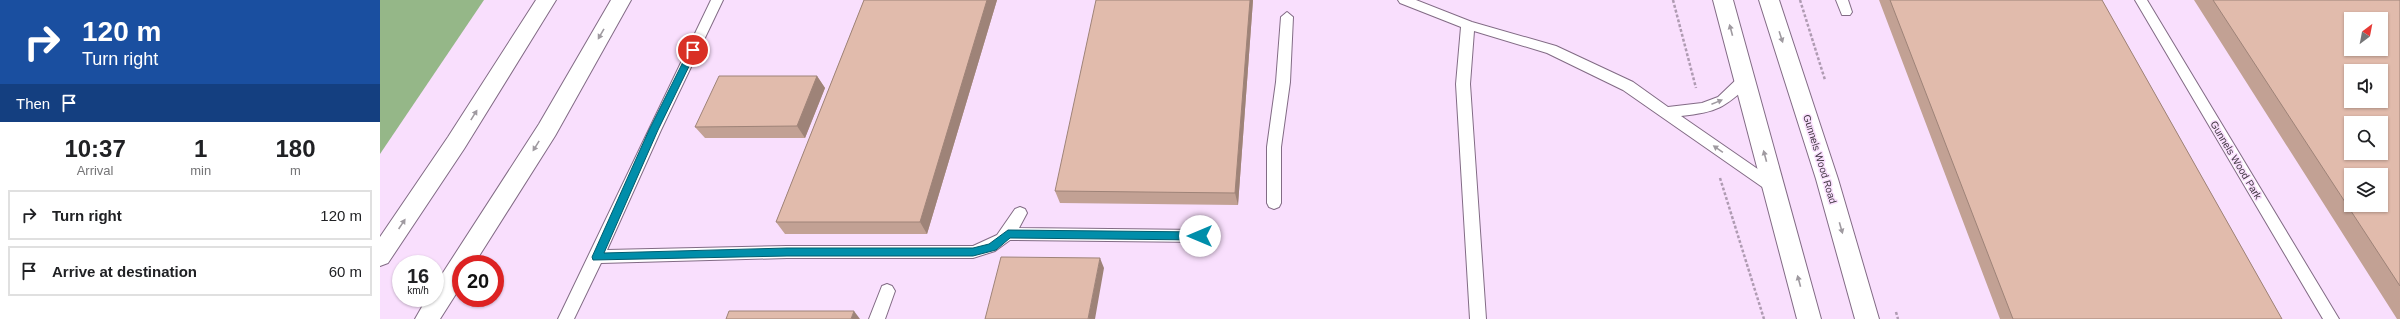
<!DOCTYPE html>
<style>
:root{--surface:#fff;--page:#f6f6f6;--text:#202124;--muted:#757577;--line:#e0e0e0}
body{margin:0;font-family:Helvetica,sans-serif;background:var(--page);color:var(--text);height:100vh;display:flex;flex-direction:column;font-size:15px;white-space:nowrap}
*{box-sizing:border-box;margin:0}
p{font-size:13px;color:var(--muted)}
.icon{flex:none;width:22px;height:22px;fill:none;stroke:currentColor;stroke-width:2;stroke-linecap:round;stroke-linejoin:round}
.map{position:relative;flex:1;overflow:hidden}
.sheet{display:flex;flex-direction:column;background:var(--surface);width:380px}
.sheet>*{flex:none}
.hud{background:#1a4fa0;color:#fff;overflow:hidden}
.needle{width:26px;rotate:32deg}
.buttons{position:absolute;left:1964px;top:12px;display:grid;gap:8px}
.buttons a{display:grid;place-items:center;width:44px;height:44px;border-radius:0px;background:var(--surface);box-shadow:0 1px 3px #0004;font-size:20px}
.speed{position:absolute;left:12px;top:255px;display:flex;gap:8px;font-size:20px;font-weight:700;text-align:center}
.speed>*{display:grid;place-content:center;width:52px;height:52px;border-radius:50%;background:var(--surface);box-shadow:0 1px 3px #0004;line-height:1}
.speed small{font-size:10px;font-weight:400}
.speed .limit{border:6px solid #d22;background:#fff;color:#111}
.pin{position:absolute;display:grid;place-items:center;width:34px;height:34px;color:#fff;margin:-17px;border:2px solid #fff;border-radius:50%;box-shadow:0 1px 4px #0007}
.me{position:absolute;width:44px;margin:-22px;rotate:270deg;stroke-linejoin:round;filter:drop-shadow(0 0 3px #0008)}
.turn{display:flex;align-items:center;gap:14px;height:84px;padding:0 16px;font-size:18px}
.turn .icon{width:52px;height:52px;stroke-width:2.5}
.turn b{display:block;font-size:28px;line-height:34px}
.then{display:flex;align-items:center;height:38px;padding:0 16px;background:#0003;gap:8px;font-size:15px}
.eta{display:flex;justify-content:space-evenly;align-items:center;height:68px;text-align:center}
.eta b{font-size:24px;font-weight:600;line-height:28px}
ul{padding:0;list-style:none}
li{display:flex;align-items:center;gap:12px;height:50px;margin:0 8px 6px;padding:0 8px;border:2px solid var(--line);border-radius:0px}
li div{flex:1}
li b{display:block;font-size:15px}
li em{font-style:normal}
main{display:flex;flex:1;min-height:0}
.map>svg:first-child{display:block}
.forest{fill:#95b788}
.lines{fill:none;stroke-linecap:round;stroke-linejoin:round}
.lane-casing{stroke:#826b85;stroke-width:2}
.primary-casing{stroke:#826b85;stroke-width:2}
.highway-casing{stroke:#826b85;stroke-width:2}
.path{stroke:#af9bb2;stroke-width:2.5;stroke-dasharray:3 2;stroke-linecap:butt}
.lane{fill:#fff;fill-rule:evenodd}
.primary{fill:#fff;fill-rule:evenodd}
.highway{fill:#fff;fill-rule:evenodd}
.wall{fill:#c2a194}
.shaded-wall{fill:#9e8378}
.building{fill:#e1bbac;stroke:#9e8378;fill-rule:evenodd}
.oneway{fill:#9f9aa0}
.route{fill:#008eaa;stroke:#005c6e}
.labels{text-anchor:middle;dominant-baseline:central;stroke-width:3;stroke-linejoin:round;paint-order:stroke}
.street-label{font-size:10px;fill:#3f3540;stroke:#f9dffd}
</style>
<main>
<section class="sheet">
<div class="hud">
<div class="turn"><svg class="icon" aria-label="right" viewBox="0 0 24 24"><path d="M7 20v-9h11M14 6l5 5-5 5"/></svg><div><b>120 m</b>Turn right</div></div>
<div class="then">Then<svg class="icon" aria-label="arrive" viewBox="0 0 24 24"><path d="M6 21V4h12l-3 4 3 4H6"/></svg></div>
</div>
<div class="eta">
<div><b>10:37</b><p>Arrival</p></div>
<div><b>1</b><p>min</p></div>
<div><b>180</b><p>m</p></div>
</div>
<ul>
<li><svg class="icon" aria-label="right" viewBox="0 0 24 24"><path d="M7 20v-9h11M14 6l5 5-5 5"/></svg><div><b>Turn right</b></div><em>120 m</em></li>
<li><svg class="icon" aria-label="arrive" viewBox="0 0 24 24"><path d="M6 21V4h12l-3 4 3 4H6"/></svg><div><b>Arrive at destination</b></div><em>60 m</em></li>
</ul>
</section>
<div class="map">
<svg width="2020" height="319" viewBox="0 0 2020 319">
<rect width="100%" height="100%" fill="#f9dffd"/>
<path class="forest" d="M0,0H104L0,154Z"/>
<g class="lines">
<defs>
<path id="lane" d="M331,0H343L281,130L227,250L407,246H593L617,235L635,209L640,207L645,209L647,213L639,228L820,230L825,232L827,236L825,240L820,242L630,240L615,251L593,258H407L221,263L194,319H178Z
M1018,0H1036L1092,22L1176,46L1253,82L1288,107L1322,103L1338,97L1360,76H1370L1372,80L1370,84C1344,108 1337,112 1301,116L1398,183L1400,187L1398,191L1393,193L1388,191L1243,90L1167,53L1094,31L1090,84L1106,319H1090L1076,84L1081,27L1020,3Z
M1456,0H1468L1472,12L1470,15H1462Z
M1755,0H1767L1959,319H1943Z
M907,12L913,17L910,82L901,147V203L899,207L894,209L889,207L887,203V147L896,82L901,17Z
M507,284L512,286L515,291L505,319H489L502,286Z"/>
<path id="primary" d="M1333,0H1353L1441,319H1417Z
M1379,0H1399L1458,179L1499,319H1475L1436,179Z"/>
<path id="highway" d="M156,0H176L84,149L8,263L0,266V237L68,137Z
M231,0H251L175,136L94,264H81V286L60,319H35L47,298H55V285L159,124Z"/>
</defs>
<use href="#lane" class="lane-casing"/>
<use href="#primary" class="primary-casing"/>
<use href="#highway" class="highway-casing"/>
<path class="path" d="M1293,0L1316,88
M1420,0L1445,80
M1340,178L1384,319
M1516,312L1518,319"/>
<use href="#lane" class="lane"/>
<use href="#primary" class="primary"/>
<use href="#highway" class="highway"/>
</g>
<path class="wall" d="M484,0H617L547,234H405L396,222Z
M873,0L858,205L680,203L675,191Z
M1499,0H1722L1902,319H1620Z
M1814,0H2020V319H2017Z
M437,76L445,88L425,138H325L315,127Z"/>
<path class="shaded-wall" d="M607,0H617L547,234L540,222Z
M870,0H873L858,205L855,193Z
M437,76L445,88L425,138L417,126Z
M720,258L724,268L715,319H708Z
M474,311L480,319H471Z"/>
<path class="building" d="M484,0H607L540,222H396Z
M716,0H870L855,193L675,191Z
M1510,0H1722L1902,319H1633Z
M1833,0H2020V286ZM1971,19H2001V49H1971ZM1971,71H2001V101H1971ZM1971,123H2001V153H1971ZM1971,175H2001V205H1971Z
M339,76H437L417,126L315,127Z
M621,257L720,258L708,319H605Z
M349,311H474L471,319H346Z"/>
<defs><path id="oneway-solid" d="M-6-.8H1V-3.2L6.5 0L1 3.2V.8H-6Z"/></defs>
<g class="oneway">
<use href="#oneway-solid" transform="translate(1351 30) rotate(-105)"/>
<use href="#oneway-solid" transform="translate(221 34) rotate(120)"/>
<use href="#oneway-solid" transform="translate(1401 37) rotate(72)"/>
<use href="#oneway-solid" transform="translate(1337 102) rotate(-22)"/>
<use href="#oneway-solid" transform="translate(94 115) rotate(-58)"/>
<use href="#oneway-solid" transform="translate(156 146) rotate(122)"/>
<use href="#oneway-solid" transform="translate(1338 149) rotate(-145)"/>
<use href="#oneway-solid" transform="translate(1385 156) rotate(-105)"/>
<use href="#oneway-solid" transform="translate(22 224) rotate(-56)"/>
<use href="#oneway-solid" transform="translate(1461 228) rotate(74)"/>
<use href="#oneway-solid" transform="translate(1419 281) rotate(-105)"/>
</g>
<path class="route" d="M313,47L317,50L278,130L224,253L407,248H593L609,244L628,230L820,232L825,236L820,240L630,238L616,250L593,256H407L213,260L212,257L269,130L309,50Z"/>
<g class="labels">
<g class="street-label">
<text transform="translate(1440 159) rotate(73)">Gunnels Wood Road</text>
<text transform="translate(1856 160) rotate(59)">Gunnels Wood Park</text>
</g>
</g>
</svg>
<div class="buttons">
<a><svg class="needle" viewBox="-14 -14 28 28"><path d="M0-13l5 13h-10z" fill="#e53935"/><path d="M0 13l5-13h-10z" fill="#757577"/></svg></a>
<a><svg class="icon" aria-label="sound" viewBox="0 0 24 24"><path d="M4 9h4l5-4v14l-5-4H4zM17 9q2 3 0 6"/></svg></a>
<a><svg class="icon" aria-label="search" viewBox="0 0 24 24"><circle cx="10" cy="10" r="6"/><path d="M15 15l6 6"/></svg></a>
<a><svg class="icon" aria-label="layers" viewBox="0 0 24 24"><path d="M12 4l9 5-9 5-9-5zM3 14l9 5 9-5"/></svg></a>
</div>
<div class="speed"><div>16<small>km/h</small></div><div class="limit">20</div></div>
<div class="pin" style="left:313px;top:50px;background:#d93025"><svg class="icon" aria-label="arrive" viewBox="0 0 24 24"><path d="M6 21V4h12l-3 4 3 4H6"/></svg></div>
<svg class="me" style="left:820px;top:236px" viewBox="-20 -20 40 40"><circle r="19" fill="#fff"/><path d="M0-13L10 11 0 6-10 11z" fill="#008eaa"/></svg>
</div>
</main>
